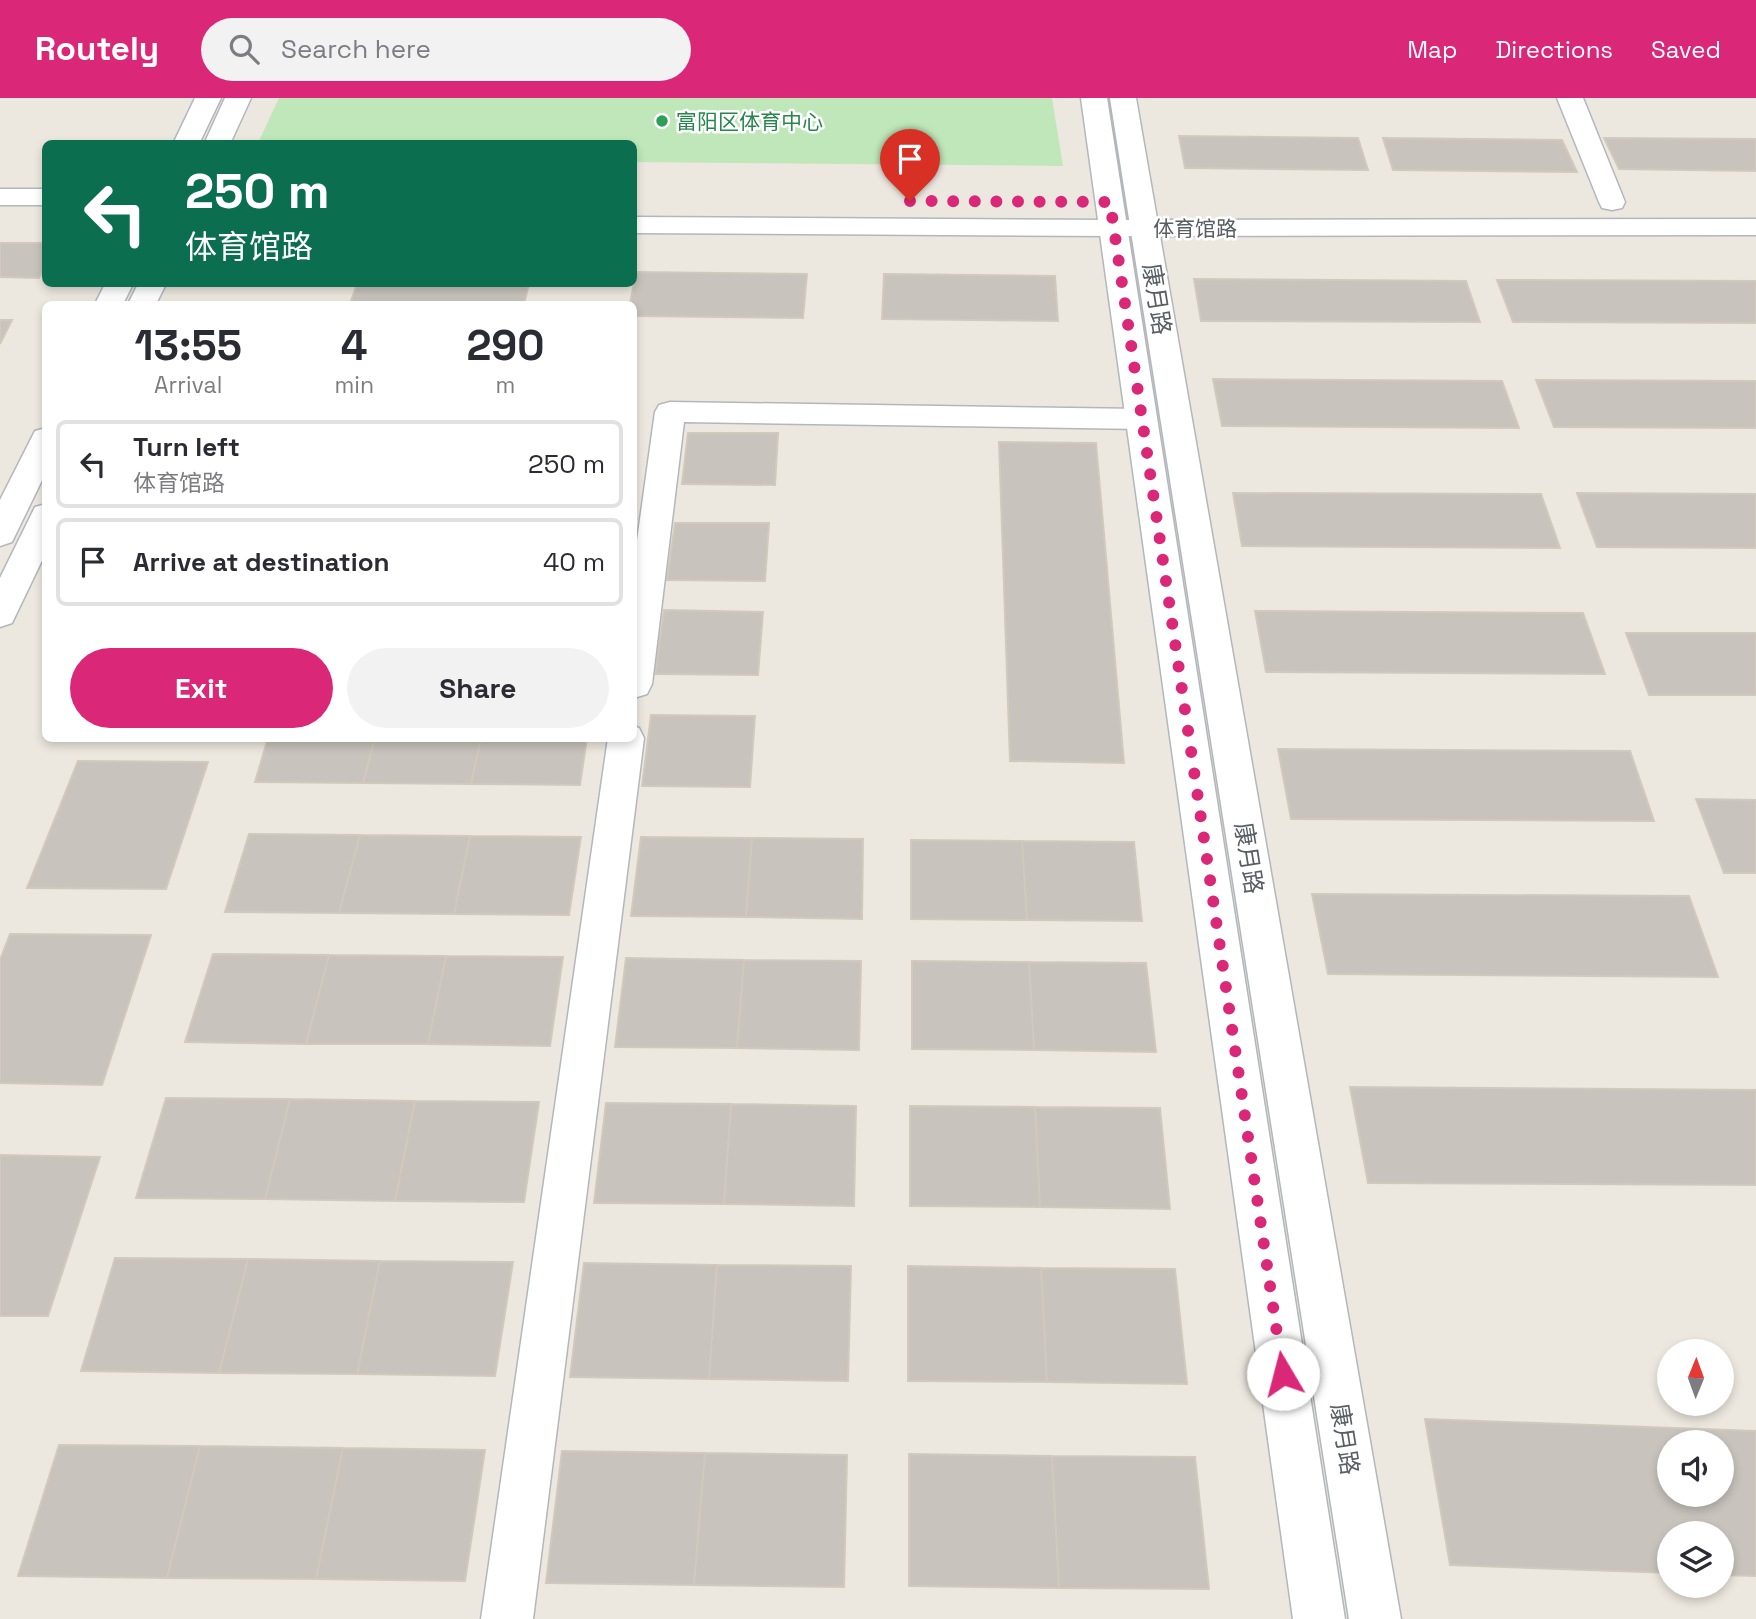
<!DOCTYPE html>
<meta charset="utf-8">
<style>
:root{--surface:#fff;--page:#f2f2f3;--text:#2b2b33;--muted:#7c7c81;--line:#e1e1e2;--accent:#db2777}
body{margin:0;font-family:"Space Grotesk","Noto Sans SC",sans-serif;background:var(--page);color:var(--text);height:100vh;display:flex;flex-direction:column;font-size:26px;white-space:nowrap}
*{box-sizing:border-box;margin:0}
p{font-size:23px;color:var(--muted)}
.icon{flex:none;width:38px;height:38px;fill:none;stroke:currentColor;stroke-width:2;stroke-linecap:round;stroke-linejoin:round}
.map{position:relative;flex:1;overflow:hidden}
.side{position:absolute;left:42px;top:203px;width:595px;height:441px;display:flex;flex-direction:column;background:var(--surface);border-radius:10px;box-shadow:0 4px 10px #0003}
.side>*{flex:none}
.banner{position:absolute;left:42px;top:42px;width:595px;height:147px;border-radius:10px;box-shadow:0 4px 10px #0003;background:#0b6e4f;color:#fff;overflow:hidden}
.needle{width:46px;rotate:1deg}
.buttons{position:absolute;left:1657px;top:1241px;display:grid;gap:14px}
.buttons a{display:grid;place-items:center;width:77px;height:77px;border-radius:50%;background:var(--surface);box-shadow:0 4px 10px #0003;font-size:35px}
.pin{position:absolute;display:grid;place-items:center;width:60px;height:60px;color:#fff;margin:-72px -30px;border-radius:50% 50% 50% 0;rotate:-45deg;box-shadow:0 0 7px #0007}
.pin .icon{rotate:45deg}
.me{position:absolute;width:77px;margin:-38px;rotate:352deg;stroke-linejoin:round;filter:drop-shadow(0 0 5px #0008)}
.turn{display:flex;align-items:center;gap:24px;height:147px;padding:0 28px;font-size:32px}
.turn .icon{width:91px;height:91px;stroke-width:2.5}
.turn b{display:block;font-size:49px;line-height:60px}
.eta{display:flex;justify-content:space-evenly;align-items:center;height:119px;text-align:center}
.eta b{font-size:42px;font-weight:800;line-height:49px}
.cta{display:flex;gap:14px;margin-top:auto;padding:14px 28px}
.cta a{flex:1;height:80px;border-radius:42px;background:var(--accent);color:#fff;font-size:28px;font-weight:800;line-height:80px;text-align:center}
.cta a+a{background:var(--page);color:var(--text)}
ul{padding:0;list-style:none}
li{display:flex;align-items:center;gap:21px;height:88px;margin:0 14px 10px;padding:0 14px;border:4px solid var(--line);border-radius:10px}
li div{flex:1}
li b{display:block;font-size:26px}
li em{font-style:normal}
header{display:flex;align-items:center;gap:42px;box-sizing:border-box;height:98px;padding:0 35px;background:var(--accent);color:#fff}
header strong{font-size:33px}
nav{display:flex;gap:38px;margin-inline-start:auto;font-size:24px}
.search{width:490px;height:63px;background:var(--page);display:flex;align-items:center;gap:18px;box-sizing:border-box;padding:0 24px;border-radius:38px;color:var(--muted);font-size:26px}
.map>svg:first-child{display:block}
.green{fill:#bfe7b9}
.building{fill:#c8c3bc;stroke:#d2c9bd;stroke-width:2;fill-rule:evenodd}
.lines{fill:none;stroke-linecap:round;stroke-linejoin:round}
.minor-casing{stroke:#b3b7bc;stroke-width:3}
.tertiary-casing{stroke:#b3b7bc;stroke-width:3}
.secondary-casing{stroke:#b1b7bc;stroke-width:3}
.minor{fill:#fff;fill-rule:evenodd}
.tertiary{fill:#fff;fill-rule:evenodd}
.secondary{fill:#fff;fill-rule:evenodd}
.route{stroke:#db2777;stroke-width:12;stroke-dasharray:0 21.6}
.leisure-dot{fill:#2e9e5b;stroke:#fff;stroke-width:2.5}
.labels{text-anchor:middle;dominant-baseline:central;stroke-width:5;stroke-linejoin:round;paint-order:stroke}
.far-leisure-label{font-size:21px;fill:#27864d;stroke:#fff;text-anchor:start}
.far-street-label{font-size:21px;fill:#585e62;stroke:#fff}
.street-label{font-size:24px;fill:#585e62;stroke:#fff}
</style>
<header>
<strong>Routely</strong>
<div class="search"><svg class="icon" aria-label="search" viewBox="0 0 24 24"><circle cx="10" cy="10" r="6"/><path d="M15 15l6 6"/></svg>Search here</div>
<nav><a>Map</a><a>Directions</a><a>Saved</a></nav>
</header>
<div class="map">
<svg width="1756" height="1521" viewBox="0 0 1756 1521">
<rect width="100%" height="100%" fill="#ede8df"/>
<path class="green" d="M279,0H1052L1063,68L634,64V46L258,45Z"/>
<path class="building" d="M1179,38L1358,40L1368,72L1185,70Z
M1383,40L1562,42L1577,74L1393,72Z
M1604,40L1756,41V73L1619,71Z
M0,145H46V167L39,180L0,179Z
M636,174L807,176L803,220L634,218V206H630Z
M884,176L1055,178L1058,223L882,221Z
M1194,181L1466,183L1480,224L1201,223Z
M1497,182L1756,183V225L1513,224Z
M357,186H529L524,206H350Z
M0,222H12L0,246Z
M1213,281L1502,283L1519,330L1222,328Z
M1536,282L1756,283V330L1554,329Z
M688,335H778L775,387L682,386Z
M999,344L1096,345L1124,665L1010,663Z
M1233,395L1541,396L1560,450L1242,448Z
M1577,395L1756,396V450L1597,449Z
M675,425H769L765,483L667,482Z
M664,512L763,514L758,577L655,576Z
M1255,513L1583,515L1605,576L1266,574Z
M1626,535H1756V597H1649Z
M651,617L755,618L750,689L642,688Z
M268,640H375L363,685L255,684Z
M375,640H481L471,686L363,685Z
M481,640H587L580,687L471,686Z
M1278,651L1630,653L1654,723L1291,721Z
M78,663L208,664L166,791L27,790Z
M1696,701L1756,702V775H1724Z
M249,736L360,737L339,815L225,814Z
M360,737L470,738L454,816L339,815Z
M470,738L581,739L569,817L454,816Z
M641,739L752,740L746,819L631,818Z
M752,740L863,741L862,821L746,819Z
M911,742L1022,743L1027,822L911,821Z
M1022,743L1134,744L1142,823L1027,822Z
M1312,796L1689,798L1718,879L1328,876Z
M10,836L151,837L102,987L0,985V862Z
M213,856L329,857L306,946L185,944Z
M329,857L446,858L428,946H306Z
M446,858L563,859L550,948L428,946Z
M626,860L744,862L737,950L615,949Z
M744,862L861,863L859,952L737,950Z
M912,863L1029,864L1034,952L912,951Z
M1029,864L1146,865L1156,954L1034,952Z
M1350,989L1756,992V1087L1368,1085Z
M166,1000L290,1001L265,1101L136,1100Z
M290,1001L415,1003L395,1103L265,1101Z
M415,1003L539,1004L524,1104L395,1103Z
M606,1005L731,1006L724,1106L594,1105Z
M731,1006L856,1008L854,1108L724,1106Z
M910,1008L1035,1009L1040,1109L910,1108Z
M1035,1009L1160,1010L1170,1111L1040,1109Z
M0,1057L100,1059L48,1218H0Z
M115,1160L248,1161L219,1275L81,1273Z
M248,1161L380,1163L357,1276L219,1275Z
M380,1163L513,1164L495,1278L357,1276Z
M584,1165L717,1167L709,1281L570,1279Z
M717,1167L851,1168L848,1283L709,1281Z
M908,1168L1041,1170L1047,1284L908,1283Z
M1041,1170L1175,1171L1187,1286L1047,1284Z
M1425,1321L1756,1333V1478L1722,1477V1435H1670V1475L1450,1467ZM1670,1344H1722V1396H1670Z
M59,1347L200,1348L167,1480L18,1478Z
M200,1348L343,1350L316,1481L167,1480Z
M343,1350L485,1352L465,1483L316,1481Z
M562,1353L705,1355L694,1487L546,1485Z
M705,1355L847,1357L844,1489L694,1487Z
M909,1356L1052,1358L1059,1490L909,1488Z
M1052,1358L1195,1359L1209,1491L1059,1490Z"/>
<g class="lines">
<defs>
<path id="minor" d="M1557,0H1583L1625,104L1622,110L1612,112L1602,110L1599,104Z
M670,304L1142,311L1153,314L1157,321L1153,328L1142,331L684,324L652,586L647,596L634,600V464L655,314L659,307Z
M634,628L639,630L644,640L533,1521H481L608,640H634Z"/>
<path id="tertiary" d="M195,0H221L199,46H173Z
M225,0H251L230,46H204Z
M1081,0H1107L1345,1521H1293Z
M1110,0H1136L1401,1521H1349Z
M105,186H133L123,206H95Z
M138,186H166L156,206H128Z
M46,330V374L12,444L0,448V402L35,333Z
M46,406V454L12,525L0,529V480L35,409Z"/>
<path id="secondary" d="M0,91H46V107H0Z
M634,119L1114,122L1756,121V137L1114,138L634,135Z"/>
</defs>
<use href="#minor" class="minor-casing"/>
<use href="#tertiary" class="tertiary-casing"/>
<use href="#secondary" class="secondary-casing"/>
<use href="#minor" class="minor"/>
<use href="#tertiary" class="tertiary"/>
<use href="#secondary" class="secondary"/>
</g>
<g class="lines">
<path class="route" d="M910,103L1110,104L1283,1276"/>
</g>
<circle class="leisure-dot" cx="662" cy="23" r="7"/>
<g class="labels">
<g class="far-leisure-label">
<text x="676" y="23">富阳区体育中心</text>
</g>
<g class="far-street-label">
<text x="1195" y="130">体育馆路</text>
</g>
<g class="street-label">
<text transform="translate(1157 201) rotate(81)">康月路</text>
<text transform="translate(1249 760) rotate(81)">康月路</text>
<text transform="translate(1345 1341) rotate(81)">康月路</text>
</g>
</g>
</svg>
<div class="buttons">
<a><svg class="needle" viewBox="-14 -14 28 28"><path d="M0-13l5 13h-10z" fill="#e53935"/><path d="M0 13l5-13h-10z" fill="#7c7c81"/></svg></a>
<a><svg class="icon" aria-label="sound" viewBox="0 0 24 24"><path d="M4 9h4l5-4v14l-5-4H4zM17 9q2 3 0 6"/></svg></a>
<a><svg class="icon" aria-label="layers" viewBox="0 0 24 24"><path d="M12 4l9 5-9 5-9-5zM3 14l9 5 9-5"/></svg></a>
</div>
<div class="pin" style="left:910px;top:103px;background:#d93025"><svg class="icon" aria-label="arrive" viewBox="0 0 24 24"><path d="M6 21V4h12l-3 4 3 4H6"/></svg></div>
<svg class="me" style="left:1283px;top:1276px" viewBox="-20 -20 40 40"><circle r="19" fill="#fff"/><path d="M0-13L10 11 0 6-10 11z" fill="#db2777"/></svg>
<div class="banner">
<div class="turn"><svg class="icon" aria-label="left" viewBox="0 0 24 24"><path d="M17 20v-9H6M10 6l-5 5 5 5"/></svg><div><b>250 m</b>体育馆路</div></div>
</div>
<section class="side">
<div class="eta">
<div><b>13:55</b><p>Arrival</p></div>
<div><b>4</b><p>min</p></div>
<div><b>290</b><p>m</p></div>
</div>
<ul>
<li><svg class="icon" aria-label="left" viewBox="0 0 24 24"><path d="M17 20v-9H6M10 6l-5 5 5 5"/></svg><div><b>Turn left</b><p>体育馆路</p></div><em>250 m</em></li>
<li><svg class="icon" aria-label="arrive" viewBox="0 0 24 24"><path d="M6 21V4h12l-3 4 3 4H6"/></svg><div><b>Arrive at destination</b></div><em>40 m</em></li>
</ul>
<div class="cta"><a>Exit</a><a>Share</a></div>
</section>
</div>
